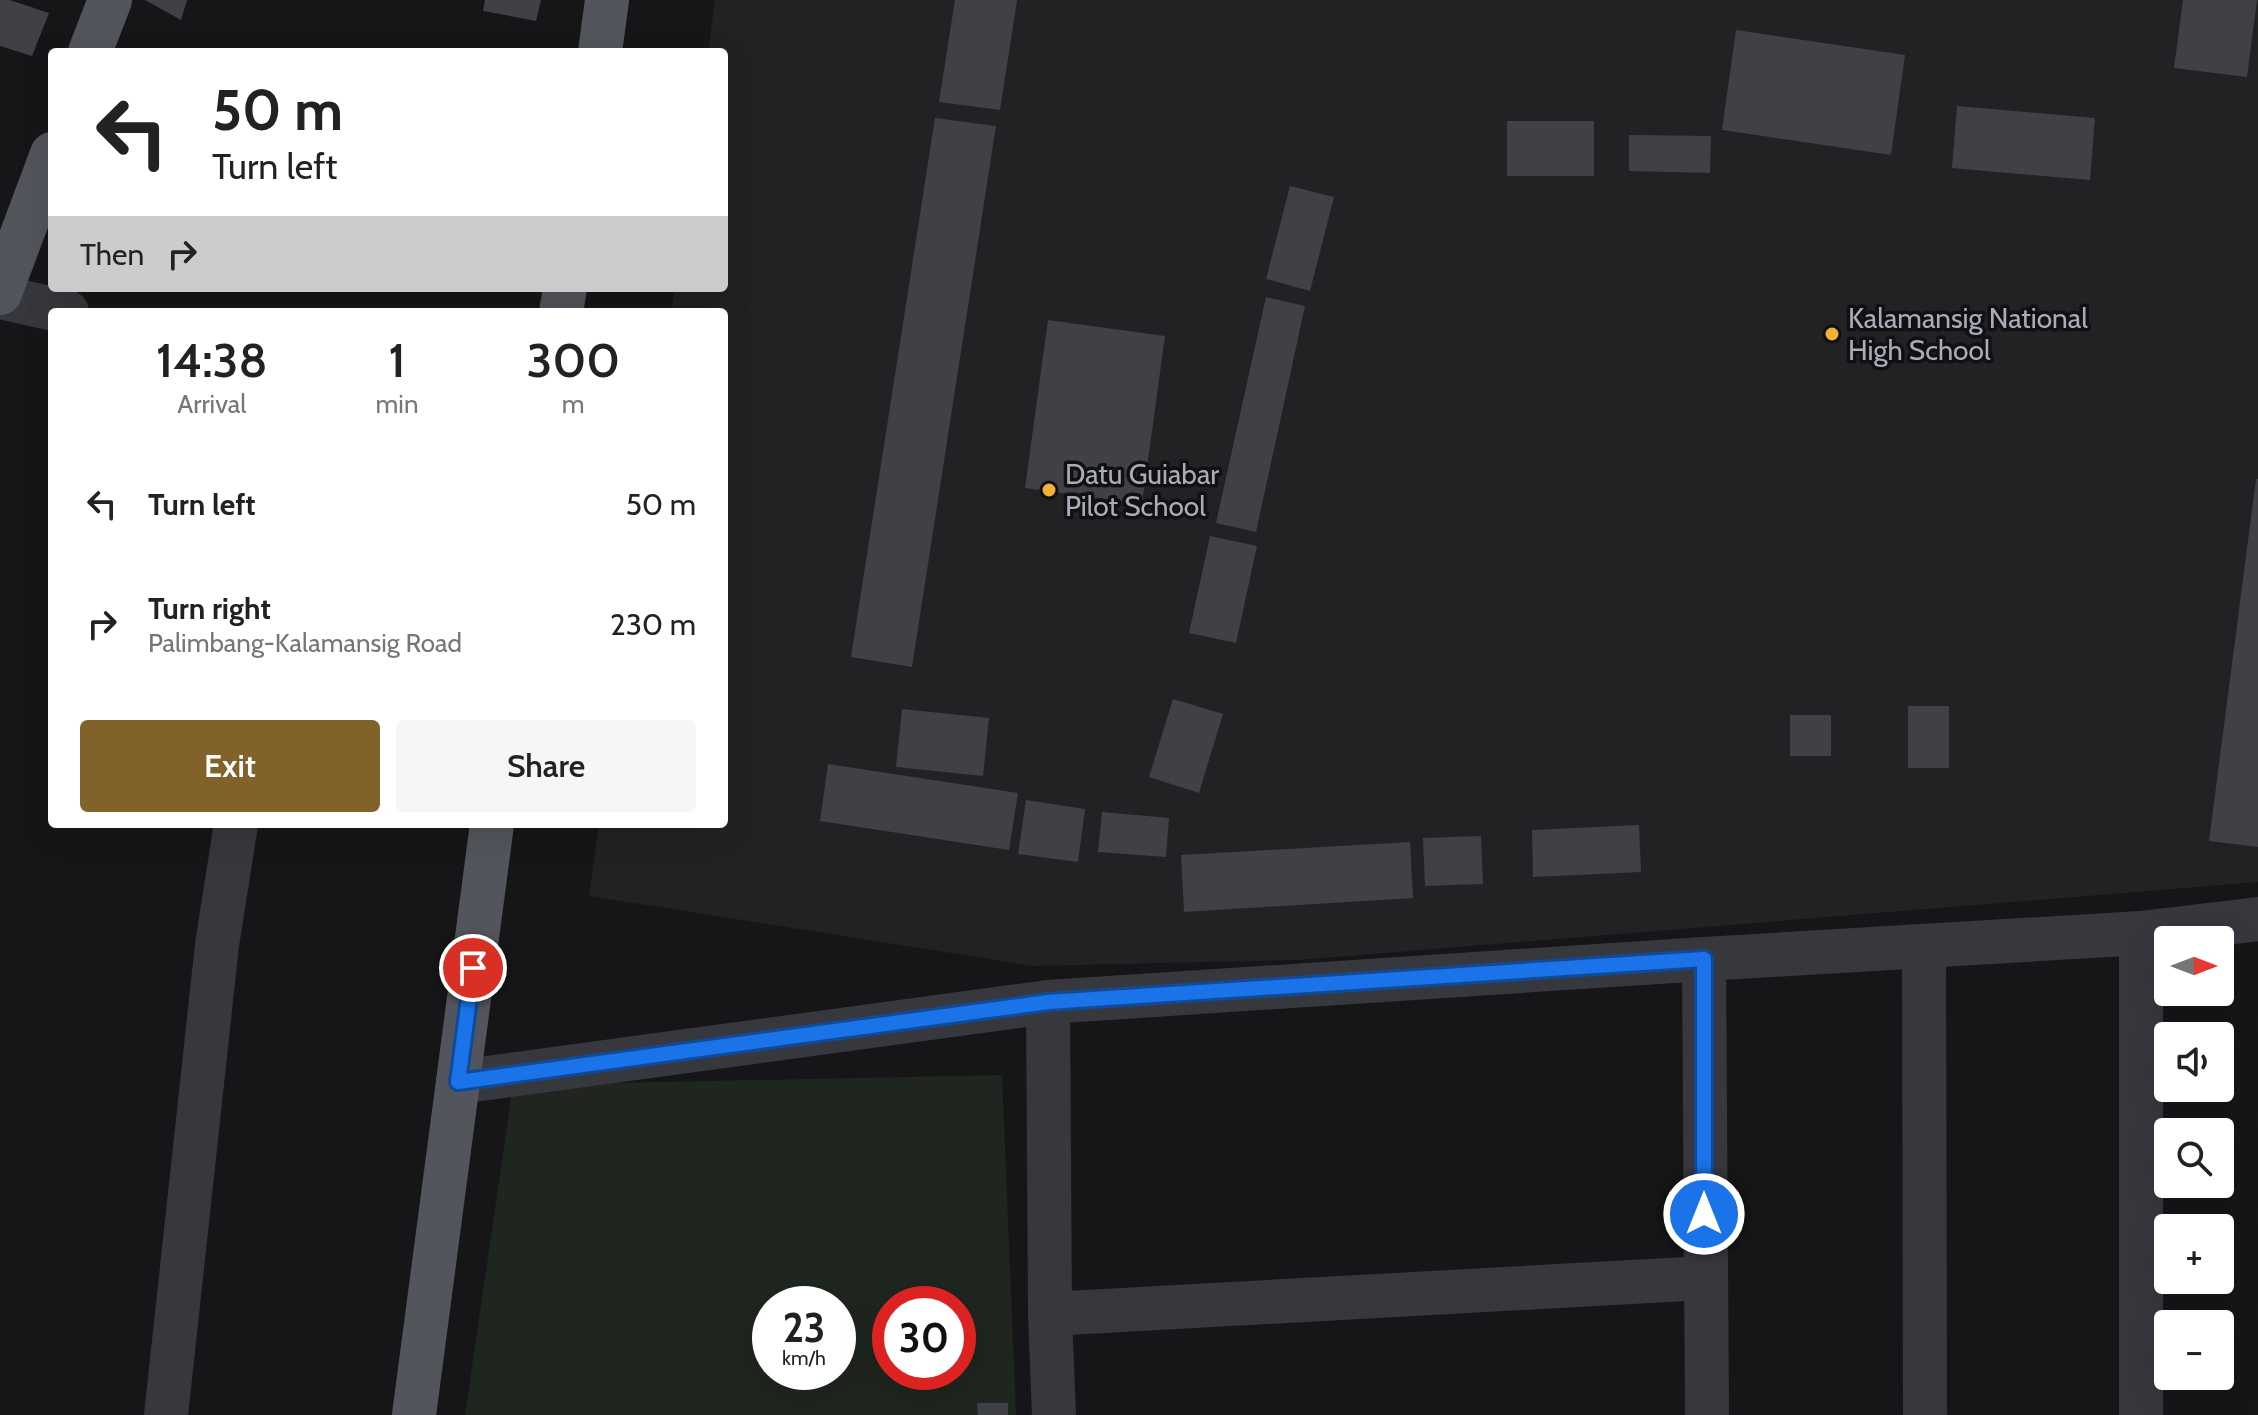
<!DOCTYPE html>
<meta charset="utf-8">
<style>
:root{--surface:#fff;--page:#f6f6f6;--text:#222;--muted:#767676;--accent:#80622a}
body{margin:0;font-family:Cabin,sans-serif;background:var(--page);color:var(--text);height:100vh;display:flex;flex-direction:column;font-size:30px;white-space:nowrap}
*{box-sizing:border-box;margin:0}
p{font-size:26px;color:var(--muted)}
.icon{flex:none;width:44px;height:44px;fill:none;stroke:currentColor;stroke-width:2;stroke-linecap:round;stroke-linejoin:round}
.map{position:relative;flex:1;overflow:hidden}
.sheet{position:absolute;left:48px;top:308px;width:680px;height:520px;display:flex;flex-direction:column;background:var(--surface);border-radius:8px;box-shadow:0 8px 32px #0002}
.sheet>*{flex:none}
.top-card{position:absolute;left:48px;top:48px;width:680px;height:244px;border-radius:8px;box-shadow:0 8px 32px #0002;background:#fff;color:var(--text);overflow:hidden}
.needle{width:52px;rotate:90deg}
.tools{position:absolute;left:2154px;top:926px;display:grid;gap:16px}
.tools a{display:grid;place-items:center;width:80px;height:80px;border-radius:8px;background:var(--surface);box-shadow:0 8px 32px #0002;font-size:40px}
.speed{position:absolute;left:752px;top:1286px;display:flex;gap:16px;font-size:40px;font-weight:700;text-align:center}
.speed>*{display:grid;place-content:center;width:104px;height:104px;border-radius:50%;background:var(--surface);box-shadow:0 8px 32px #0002;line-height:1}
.speed small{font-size:20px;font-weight:400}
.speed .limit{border:12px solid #d22;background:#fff;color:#111}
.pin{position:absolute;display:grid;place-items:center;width:68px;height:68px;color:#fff;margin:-34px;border:4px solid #fff;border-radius:50%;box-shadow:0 2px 8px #0007}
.me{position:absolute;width:88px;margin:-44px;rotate:0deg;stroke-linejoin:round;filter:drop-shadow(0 0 6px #0008)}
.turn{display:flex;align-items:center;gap:28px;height:168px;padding:0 32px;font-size:36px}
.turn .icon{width:104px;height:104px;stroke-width:2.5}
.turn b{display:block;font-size:56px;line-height:68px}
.then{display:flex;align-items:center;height:76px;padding:0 32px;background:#0003;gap:16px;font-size:30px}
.eta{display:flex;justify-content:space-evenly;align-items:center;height:136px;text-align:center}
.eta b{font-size:48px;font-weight:600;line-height:56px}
.primary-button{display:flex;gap:16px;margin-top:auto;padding:16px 32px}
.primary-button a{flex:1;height:92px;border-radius:8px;background:var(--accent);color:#fff;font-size:32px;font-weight:600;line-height:92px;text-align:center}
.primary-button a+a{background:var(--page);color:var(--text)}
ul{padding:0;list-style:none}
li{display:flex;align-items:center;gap:24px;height:120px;padding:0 32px}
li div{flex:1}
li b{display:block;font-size:30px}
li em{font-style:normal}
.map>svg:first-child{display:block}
.built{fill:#222225}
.green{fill:#1e261f;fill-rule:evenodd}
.building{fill:#404145}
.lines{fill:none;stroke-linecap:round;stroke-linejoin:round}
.minor{stroke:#37383d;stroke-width:44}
.major{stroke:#53555c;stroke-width:44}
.route-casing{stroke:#114b97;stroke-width:20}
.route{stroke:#1a73e8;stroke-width:14}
.poi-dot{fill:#f2b134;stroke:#111113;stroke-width:3}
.labels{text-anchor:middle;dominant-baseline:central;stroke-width:7;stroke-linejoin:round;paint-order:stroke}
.poi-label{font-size:28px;fill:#a8adb8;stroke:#111113;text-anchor:start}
</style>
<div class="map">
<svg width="2258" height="1415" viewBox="0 0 2258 1415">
<rect width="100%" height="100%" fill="#161618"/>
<path class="built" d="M715,0H2258V882L1299,960L1034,966L589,896L599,824H724V312H671L675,288H724V52H708Z"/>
<path class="green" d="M1002,1075L1016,1415H465L513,1085ZM770,1304H838V1372H770ZM890,1304H958V1372H890Z"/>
<path class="building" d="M0,0H10L49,13L32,56L0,46Z
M145,0H187L181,20Z
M485,0H541L536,21L483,11Z
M955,0H1017L1000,110L939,102Z
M2183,0H2257L2247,77L2174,68Z
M1736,30L1905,55L1891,155L1722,130Z
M1957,106L2095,118L2090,180L1952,168Z
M935,118L996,126L912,667L851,657Z
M1507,121H1594V176H1507Z
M1629,135L1711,136L1710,173L1629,171Z
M1290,186L1334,197L1310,291L1266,279Z
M1266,297L1305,306L1256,532L1216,523Z
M1048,320L1165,336L1142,504L1025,488Z
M2256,479H2258V847L2209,841Z
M1210,536L1257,546L1236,643L1189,633Z
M1173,699L1223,714L1199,793L1149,777Z
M1908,706H1949V768H1908Z
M902,709L989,718L983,776L896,767Z
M1790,715H1831V756H1790Z
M828,764L1018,793L1009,850L820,821Z
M1026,800L1085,809L1078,862L1018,854Z
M1102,812L1169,818L1166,857L1098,852Z
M1639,825L1641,872L1533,877L1532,830Z
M1481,836L1483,884L1425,886L1423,838Z
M1410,842L1413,898L1184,912L1181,855Z
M977,1403H1008V1415H978Z"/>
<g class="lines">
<path class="minor" d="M0,297L67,312
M2141,933V1415
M1924,946L1925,1415
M1704,959L1707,1415
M1048,1002L1050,1314L1054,1415
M458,1082L1048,1002L1704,959L2141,933L2258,919
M1050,1314L1704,1278
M166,1415L217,945L236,824"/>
<path class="major" d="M90,52L110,0
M600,52L607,0
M0,293L52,154
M561,312L565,288
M414,1415L492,824"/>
</g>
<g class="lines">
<defs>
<path id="route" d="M473,968L458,1082L1048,1002L1704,959V1214"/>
</defs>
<use href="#route" class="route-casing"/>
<use href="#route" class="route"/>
</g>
<g class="poi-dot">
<circle cx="1832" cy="334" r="8"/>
<circle cx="1049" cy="490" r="8"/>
</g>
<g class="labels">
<g class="poi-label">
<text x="1848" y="318">Kalamansig National<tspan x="1848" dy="32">High School</tspan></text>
<text x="1065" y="474">Datu Guiabar<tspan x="1065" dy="32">Pilot School</tspan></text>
</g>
</g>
</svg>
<div class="tools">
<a><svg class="needle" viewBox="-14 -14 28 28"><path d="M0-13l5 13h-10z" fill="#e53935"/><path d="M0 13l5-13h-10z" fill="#767676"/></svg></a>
<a><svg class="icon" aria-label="sound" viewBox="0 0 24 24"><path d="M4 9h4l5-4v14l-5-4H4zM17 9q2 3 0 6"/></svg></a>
<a><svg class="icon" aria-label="search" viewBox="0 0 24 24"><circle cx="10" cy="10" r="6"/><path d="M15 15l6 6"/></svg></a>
<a>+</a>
<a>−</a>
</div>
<div class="speed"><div>23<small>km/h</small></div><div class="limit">30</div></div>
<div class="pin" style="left:473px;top:968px;background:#d93025"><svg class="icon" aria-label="arrive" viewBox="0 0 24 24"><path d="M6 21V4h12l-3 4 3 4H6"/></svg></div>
<svg class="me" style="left:1704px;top:1214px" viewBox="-20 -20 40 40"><circle r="17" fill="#1a73e8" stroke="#fff" stroke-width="3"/><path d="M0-11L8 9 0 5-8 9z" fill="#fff"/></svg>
<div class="top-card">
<div class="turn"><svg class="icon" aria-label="left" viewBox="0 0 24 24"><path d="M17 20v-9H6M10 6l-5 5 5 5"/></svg><div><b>50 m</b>Turn left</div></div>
<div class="then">Then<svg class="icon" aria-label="right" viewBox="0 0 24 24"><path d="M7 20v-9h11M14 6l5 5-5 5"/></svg></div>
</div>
<section class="sheet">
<div class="eta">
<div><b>14:38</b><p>Arrival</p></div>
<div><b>1</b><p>min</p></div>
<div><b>300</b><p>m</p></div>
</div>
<ul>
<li><svg class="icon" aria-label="left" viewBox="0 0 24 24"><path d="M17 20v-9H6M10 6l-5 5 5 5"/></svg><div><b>Turn left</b></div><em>50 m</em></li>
<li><svg class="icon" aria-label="right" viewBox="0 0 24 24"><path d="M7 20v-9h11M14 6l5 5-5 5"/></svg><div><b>Turn right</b><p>Palimbang-Kalamansig Road</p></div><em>230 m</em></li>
</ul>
<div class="primary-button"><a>Exit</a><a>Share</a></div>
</section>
</div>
